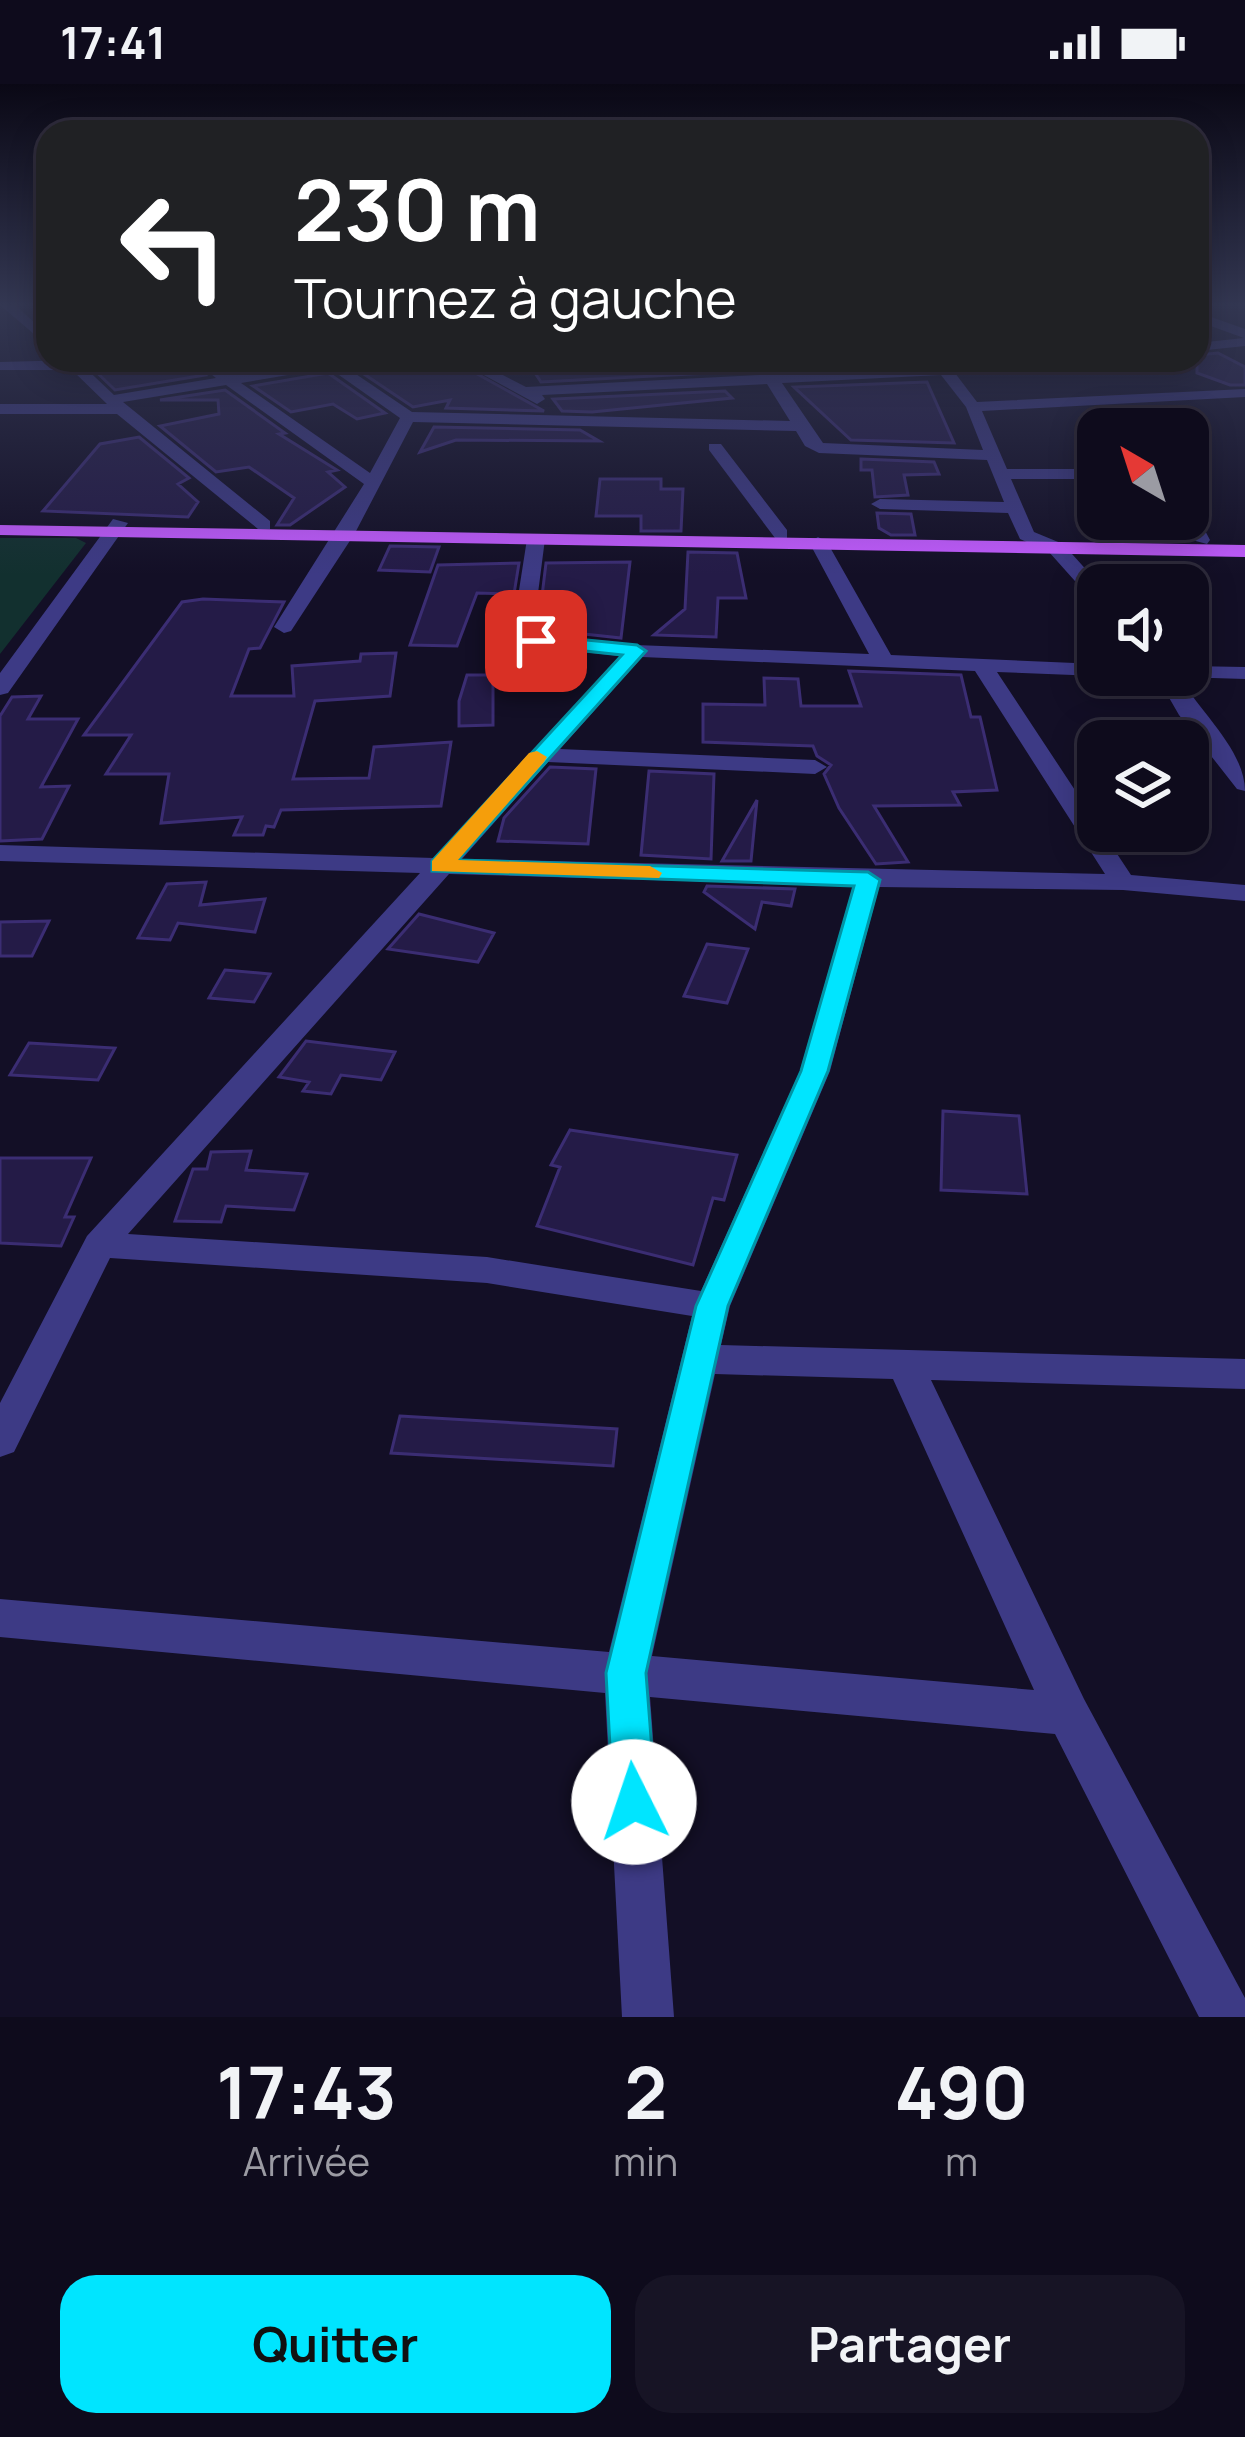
<!DOCTYPE html>
<html lang="fr">
<meta charset="utf-8">
<style>
:root{--surface:#0e0b1c;--page:#171425;--text:#f1f3f6;--muted:#9b9ba3;--line:#2e2b3b;--accent:#00e5ff}
body{margin:0;font-family:Manrope,sans-serif;background:var(--page);color:var(--text);height:100vh;display:flex;flex-direction:column;font-size:45px;white-space:nowrap}
*{box-sizing:border-box;margin:0}
p{font-size:39px;color:var(--muted)}
.icon{flex:none;width:66px;height:66px;fill:none;stroke:currentColor;stroke-width:2;stroke-linecap:round;stroke-linejoin:round}
.map{position:relative;height:1933px;overflow:hidden}
.side{display:flex;flex-direction:column;background:var(--surface);flex:1}
.side>*{flex:none}
.banner{position:absolute;left:36px;top:36px;width:1173px;height:252px;border-radius:36px;box-shadow:0 6px 30px #0003,0 0 0 3px var(--line);background:#202124;color:#fff;overflow:hidden}
.needle{width:78px;rotate:321deg}
.tools{position:absolute;left:1077px;top:324px;display:grid;gap:24px}
.tools a{display:grid;place-items:center;width:132px;height:132px;border-radius:24px;background:var(--surface);box-shadow:0 6px 30px #0003,0 0 0 3px var(--line);font-size:60px}
.pin{position:absolute;display:grid;place-items:center;width:102px;height:102px;color:#fff;margin:-51px;border-radius:24px;box-shadow:0 6px 18px #0006}
.me{position:absolute;width:132px;margin:-66px;rotate:356deg;stroke-linejoin:round;filter:drop-shadow(0 0 9px #0008)}
.turn{display:flex;align-items:center;gap:42px;height:252px;padding:0 60px;font-size:54px}
.turn .icon{width:156px;height:156px;stroke-width:2.5}
.turn b{display:block;font-size:84px;line-height:102px}
.eta{display:flex;justify-content:space-evenly;align-items:center;height:204px;text-align:center}
.eta b{font-size:72px;font-weight:700;line-height:84px}
.action{display:flex;gap:24px;margin-top:auto;padding:24px 60px}
.action a{flex:1;height:138px;border-radius:36px;background:var(--accent);color:#111;font-size:48px;font-weight:700;line-height:138px;text-align:center}
.action a+a{background:var(--page);color:var(--text)}
.status{display:flex;justify-content:space-between;align-items:center;height:84px;padding:0 60px;background:var(--surface);direction:ltr}
.status svg{height:33px;fill:currentColor}
.map>svg:first-child{display:block}
.green{fill:#12302f}
.building{fill:#241b47;stroke:#3b2d73;stroke-width:3}
.lines{fill:none;stroke-linecap:round;stroke-linejoin:round}
.minor{fill:#3d3a85;fill-rule:evenodd}
.major{fill:#c25bff;fill-rule:evenodd}
.route{fill:#00e5ff;stroke:#0095a6;stroke-width:3}
.slow{fill:#f59e0b}
</style>
<div class="status"><b>17:41</b><svg viewBox="0 0 49 12"><path d="M0 12V9h3v3zM5 12V6h3v6zM10 12V3h3v9zM15 12V0h3v12zM26 1h20v11H26zM47 4h2v5h-2z"/></svg></div>
<div class="map">
<svg width="1245" height="1933" viewBox="0 0 1245 1933">
<rect width="100%" height="100%" fill="#130f26"/>
<path class="green" d="M0,454H76L86,459L0,570Z"/>
<path class="building" d="M1218,269L1245,283V301H1230L1197,289V271Z
M84,276H189L205,291L115,306Z
M356,276H452L544,327L446,324L450,316L413,323L352,282Z
M764,276H864L869,281L775,286Z
M701,278L711,289L541,298L531,283Z
M328,289L385,329L357,335L333,320L291,328L253,302Z
M927,298L954,359L851,356L794,303Z
M225,306L285,349L279,350L337,386L328,388L345,403L290,441H277L294,414L249,383L216,388L160,342L219,330L218,316H160Z
M725,307L732,314L592,328L562,327L553,315Z
M434,343L580,346L599,357L456,356L420,368Z
M139,353L189,394L178,400L198,418L188,433L43,427L100,360Z
M861,375L934,378L939,390L904,391L908,411L875,413L872,386H861Z
M600,395H661V405H683L681,447H641V432H596Z
M877,429L911,430L915,451H891L879,444Z
M390,462L439,463L430,488L379,486Z
M688,468L737,469L746,514H718L716,553L654,551L685,525Z
M630,478L621,554L538,545L546,479Z
M519,479L514,510L477,509L457,562L410,561L438,481Z
M203,515L284,518L260,564L249,565L231,612H294L292,582L360,577L361,570L396,569L390,612L315,617L293,695L369,694L374,663L451,658L441,722L281,726L274,743L266,742L263,751H234L242,733L161,739L169,690H106L131,651H84L182,518Z
M522,561L536,567L583,573L570,603L501,602Z
M849,587L961,591L971,633H980L997,706L953,708L960,721L874,722L908,778L876,780L839,724L824,690L831,681L817,672L813,662L703,658V620L765,621L764,594L798,595L801,622H861Z
M467,591H493V641L459,642V617Z
M41,612L28,635H78L41,703L69,702L42,755L0,757V632L12,613Z
M550,683L596,685L588,760L498,757L504,734Z
M649,687L714,690L711,775L641,771Z
M757,716L751,777H722Z
M206,798L200,821L265,815L255,848L178,839L170,856L138,854L167,800Z
M707,802L795,805L791,822L762,818L755,845L704,808Z
M419,830L494,849L478,878L388,865Z
M49,837L32,872H0V838Z
M707,860L748,865L727,919L684,912Z
M225,886L270,890L254,918L209,914Z
M306,957L395,968L381,996L341,991L331,1010L303,1007L309,998L279,993Z
M29,959L115,964L98,996L10,991Z
M943,1027L1019,1032L1027,1110L941,1106Z
M570,1046L737,1071L724,1116L713,1114L693,1181L537,1142L560,1083L551,1081Z
M251,1067L246,1086L307,1090L294,1126L226,1122L221,1138L175,1137L193,1085H207L211,1068Z
M0,1074H91L65,1133H74L61,1162L0,1159Z
M400,1332L617,1345L613,1382L391,1369Z"/>
<g class="lines">
<path class="minor" d="M14,220L48,251V262L0,221Z
M1197,228L1245,245V262L1197,267V259L1244,254L1197,237Z
M77,276L114,311L216,294L193,276H209L231,291L320,276H352L344,282L412,328L790,337L767,300L542,311L545,315L537,320L456,276H474L526,303L935,282L931,276H945L949,281L1061,276L955,289L977,318L1245,305V313L982,327L1007,385H1098V395H1011L1034,448L1063,460L1100,501L1098,517L1091,515L1049,468L1020,455L1008,429L880,425L871,420L880,415L1004,418L987,376L819,369L805,362L796,347L413,338L355,449L291,547L284,549L274,543L364,400L226,301L123,318L270,437V445H258L117,330H0V320H107L72,286H0V278ZM329,284L400,334L370,389L241,299ZM941,291L966,323L983,366L823,359L782,299Z
M709,360H721L787,446V454H775L709,366Z
M1188,425L1194,426L1210,456L1207,460L1192,456L1182,435H1188Z
M113,435L128,439L8,609L0,611V589Z
M536,450L545,455L533,548L540,551L636,561L869,570L809,458L818,453L827,458L891,571L1098,580V591H1104L1098,592L997,588L1131,791L1245,801V817L1123,806L879,803L830,987L730,1222L721,1261L1245,1275V1305L931,1296L1084,1615L1245,1914V1933H1199L1055,1650L650,1613L674,1933H622L605,1609L0,1553V1515L609,1568L692,1232L487,1199L110,1174L14,1368L0,1373V1319L87,1152L420,789L0,777V761L434,774L620,572L536,563L512,551L527,455ZM642,573L975,587L1105,790L462,775L548,678L815,690L827,683L815,676L560,665ZM449,790L853,802L800,987L701,1207L487,1173L128,1150ZM715,1290L893,1295L1034,1606L652,1572Z
M1188,582L1245,583V595L1180,593L1188,591Z
M1156,591H1178C1199,627 1245,666 1245,707L1237,705L1179,631Z"/>
<path class="major" d="M0,441L1245,461V473L0,451Z"/>
</g>
<linearGradient id="sky" x2="0" y2="1"><stop stop-color="#0a0815"/><stop offset="0.45" stop-color="#333752"/><stop offset="1" stop-color="#333752" stop-opacity="0"/></linearGradient>
<rect width="1245" height="491" fill="url(#sky)"/>
<path class="route" d="M536,551L637,561L646,567L458,776L868,788L880,796L828,987L728,1222L646,1589L656,1718L649,1733L634,1739L619,1733L613,1718L606,1589L696,1222L801,987L854,802L432,787V777L622,571L529,561L526,557Z"/>
<path class="slow" d="M537,667L547,673L544,678L458,776L650,782L662,789L659,794L432,787V777L529,669Z"/>
</svg>
<div class="tools">
<a><svg class="needle" viewBox="-14 -14 28 28"><path d="M0-13l5 13h-10z" fill="#e53935"/><path d="M0 13l5-13h-10z" fill="#9b9ba3"/></svg></a>
<a><svg class="icon" aria-label="sound" viewBox="0 0 24 24"><path d="M4 9h4l5-4v14l-5-4H4zM17 9q2 3 0 6"/></svg></a>
<a><svg class="icon" aria-label="layers" viewBox="0 0 24 24"><path d="M12 4l9 5-9 5-9-5zM3 14l9 5 9-5"/></svg></a>
</div>
<div class="pin" style="left:536px;top:557px;background:#d93025"><svg class="icon" aria-label="arrive" viewBox="0 0 24 24"><path d="M6 21V4h12l-3 4 3 4H6"/></svg></div>
<svg class="me" style="left:634px;top:1718px" viewBox="-20 -20 40 40"><circle r="19" fill="#fff"/><path d="M0-13L10 11 0 6-10 11z" fill="#00e5ff"/></svg>
<div class="banner">
<div class="turn"><svg class="icon" aria-label="left" viewBox="0 0 24 24"><path d="M17 20v-9H6M10 6l-5 5 5 5"/></svg><div><b>230 m</b>Tournez à gauche</div></div>
</div>
</div>
<section class="side">
<div class="eta">
<div><b>17:43</b><p>Arrivée</p></div>
<div><b>2</b><p>min</p></div>
<div><b>490</b><p>m</p></div>
</div>
<div class="action"><a>Quitter</a><a>Partager</a></div>
</section>
